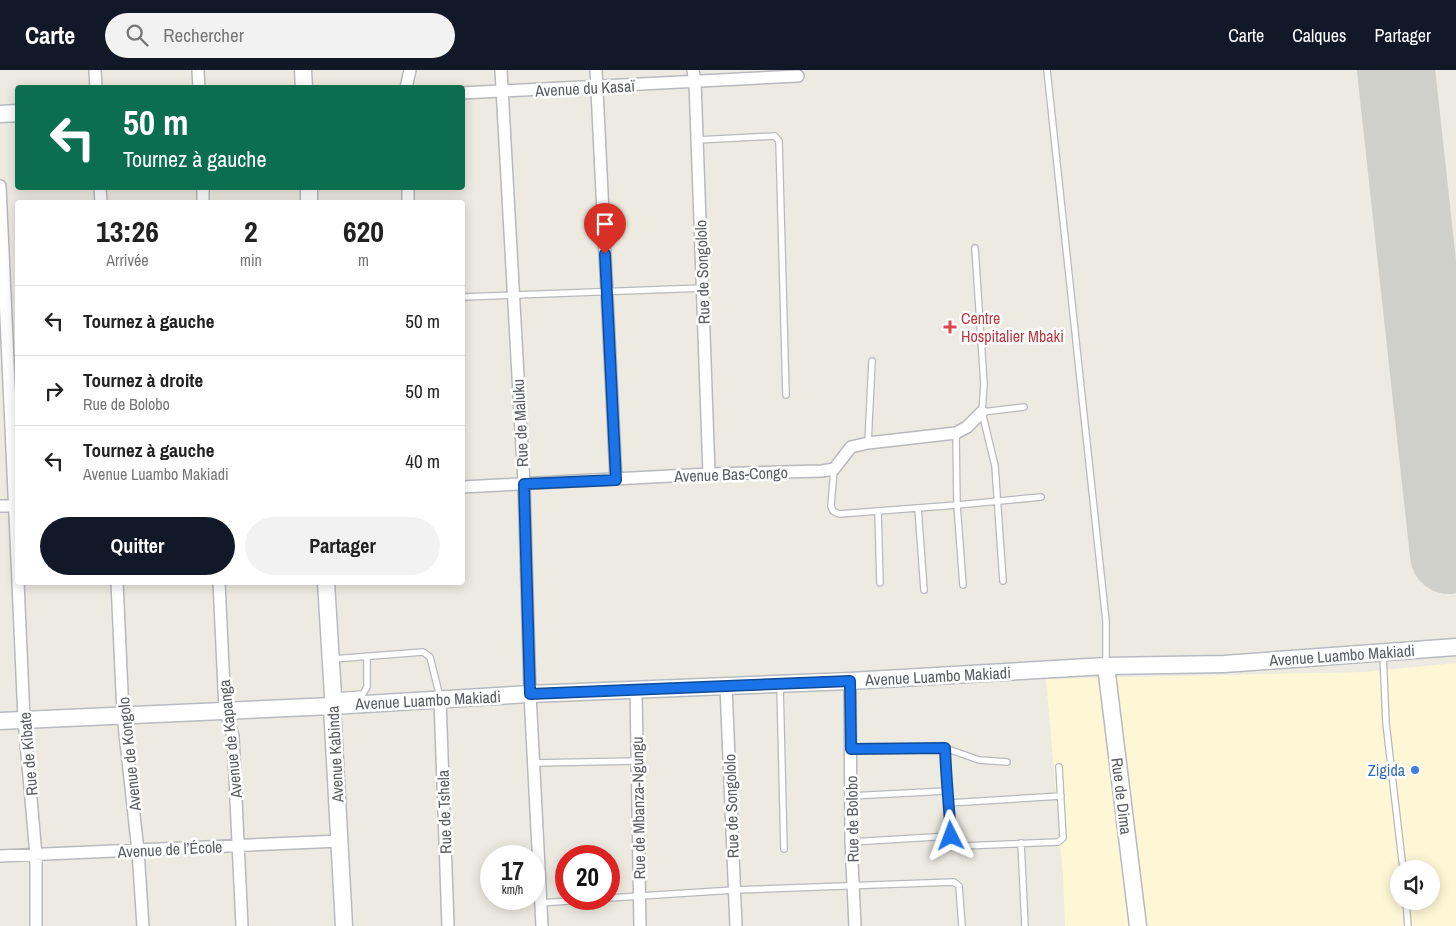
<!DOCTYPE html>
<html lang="fr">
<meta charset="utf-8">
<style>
:root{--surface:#fff;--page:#f2f2f2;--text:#222;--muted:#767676;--line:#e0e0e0;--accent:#111827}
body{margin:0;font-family:"Archivo Narrow",sans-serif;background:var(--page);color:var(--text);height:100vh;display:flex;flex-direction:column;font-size:19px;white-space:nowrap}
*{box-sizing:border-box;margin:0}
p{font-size:16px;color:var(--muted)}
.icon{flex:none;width:28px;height:28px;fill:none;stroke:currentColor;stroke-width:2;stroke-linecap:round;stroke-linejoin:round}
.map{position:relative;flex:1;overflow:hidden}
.panel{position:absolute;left:15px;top:130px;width:450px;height:385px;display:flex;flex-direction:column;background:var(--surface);border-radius:5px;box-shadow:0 2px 12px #0003}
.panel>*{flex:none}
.guide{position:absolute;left:15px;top:15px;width:450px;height:105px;border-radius:5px;box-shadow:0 2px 12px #0003;background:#0b6e4f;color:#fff;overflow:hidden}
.buttons{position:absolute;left:1390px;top:790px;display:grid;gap:10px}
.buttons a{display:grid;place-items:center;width:50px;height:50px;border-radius:50%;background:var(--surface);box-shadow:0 2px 12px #0003;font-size:25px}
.speed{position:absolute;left:480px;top:775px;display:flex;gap:10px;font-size:25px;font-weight:700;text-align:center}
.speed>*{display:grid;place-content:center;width:65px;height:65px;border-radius:50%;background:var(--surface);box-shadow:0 2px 12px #0003;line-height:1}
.speed small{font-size:12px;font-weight:400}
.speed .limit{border:8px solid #d22;background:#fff;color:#111}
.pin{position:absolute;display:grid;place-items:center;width:42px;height:42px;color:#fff;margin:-51px -21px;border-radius:50% 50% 50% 0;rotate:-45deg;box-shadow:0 0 5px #0007}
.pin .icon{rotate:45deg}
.me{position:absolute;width:55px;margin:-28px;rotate:357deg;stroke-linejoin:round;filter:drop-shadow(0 0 4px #0008)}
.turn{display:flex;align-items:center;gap:18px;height:105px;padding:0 25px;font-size:22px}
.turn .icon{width:65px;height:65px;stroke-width:2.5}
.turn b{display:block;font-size:35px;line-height:42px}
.eta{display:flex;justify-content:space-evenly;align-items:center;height:85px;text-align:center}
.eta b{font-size:30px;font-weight:700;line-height:35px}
.primary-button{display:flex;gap:10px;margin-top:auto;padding:10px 25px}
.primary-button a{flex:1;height:58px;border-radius:30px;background:var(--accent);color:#fff;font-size:20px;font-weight:700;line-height:58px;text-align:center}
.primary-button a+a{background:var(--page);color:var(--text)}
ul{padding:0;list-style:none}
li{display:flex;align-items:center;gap:15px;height:70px;padding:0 25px;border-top:1px solid var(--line)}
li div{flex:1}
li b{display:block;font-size:19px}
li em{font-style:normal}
header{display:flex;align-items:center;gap:30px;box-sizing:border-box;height:70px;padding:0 25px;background:var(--accent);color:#fff}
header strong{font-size:24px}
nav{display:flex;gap:28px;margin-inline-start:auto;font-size:18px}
.search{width:350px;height:45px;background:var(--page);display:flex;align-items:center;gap:12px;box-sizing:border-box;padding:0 18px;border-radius:28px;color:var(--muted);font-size:19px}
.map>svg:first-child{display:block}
.commercial{fill:#fef7d5;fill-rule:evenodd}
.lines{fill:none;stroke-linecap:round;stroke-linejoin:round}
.runway{stroke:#d0d0cb;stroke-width:78}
.lane-casing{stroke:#b7b9be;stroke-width:8}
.street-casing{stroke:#b7b9be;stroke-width:14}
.secondary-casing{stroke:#b7bac0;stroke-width:19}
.lane{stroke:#fff;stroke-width:5.5}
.street{stroke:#fff;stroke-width:11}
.secondary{stroke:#fff;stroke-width:16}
.route-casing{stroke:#114b97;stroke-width:12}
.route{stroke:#1a73e8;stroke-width:9}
.health-dot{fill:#e0444e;stroke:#fff;stroke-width:2}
.shop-dot{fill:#3f7fe0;stroke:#fff;stroke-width:2}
.labels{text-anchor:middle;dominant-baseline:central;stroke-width:5;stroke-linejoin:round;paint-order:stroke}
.street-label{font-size:16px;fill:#5a5d62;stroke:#fff}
.health-label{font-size:16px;fill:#be3a42;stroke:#fff;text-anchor:start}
.shop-label{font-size:16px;fill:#366cbe;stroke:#fff;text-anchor:end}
</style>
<header>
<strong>Carte</strong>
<div class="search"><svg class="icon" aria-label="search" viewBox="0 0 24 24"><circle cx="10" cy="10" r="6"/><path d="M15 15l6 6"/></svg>Rechercher</div>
<nav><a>Carte</a><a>Calques</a><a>Partager</a></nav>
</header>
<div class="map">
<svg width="1456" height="856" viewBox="0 0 1456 856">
<rect width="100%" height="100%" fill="#edebe1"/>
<path class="commercial" d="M1456,593V856H1065L1063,805L1046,609L1364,602ZM1399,799H1431V831H1399Z"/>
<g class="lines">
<path class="runway" d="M1396,0L1449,485"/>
<defs>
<path id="lane" d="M1047,0L1106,551V594
M697,70L775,66L779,71L786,325
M975,178L984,314L982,342L995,396L1003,511
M462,227L703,218
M982,342L1024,337
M956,363L957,435L963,515
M868,373L872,291
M834,399L831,436L833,441L839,444L957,435L1041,427
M918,438L924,520
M878,441L880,513
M1383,584L1386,653L1403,799
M333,589L423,582L430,587L440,627
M780,616L784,779
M335,626L363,624L367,617V586
M945,678C946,697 947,715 949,734C951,747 949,761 954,773L962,776L1058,772L1063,768L1059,697
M851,679L945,678L979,690L1007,692
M534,693L637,691
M850,726L947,721
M949,733L1061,726
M851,772L951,766
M1021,773L1025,856
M609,828L734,820L954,812L959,816L962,856
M1406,831L1408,856
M541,833L596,829"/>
<path id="street" d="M95,0L96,18
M198,0L199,18
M501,0L524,414L530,624L542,856
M596,0L616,409
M693,0L695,12L709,404
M406,18L410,0
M462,23L798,6
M0,116L18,511
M100,118L101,132
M203,118V132
M408,118V132
M462,417L709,404L822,401L834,399L851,377L868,373L956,363L967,357L982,342
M0,436H18
M18,512L24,650L36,785V856
M117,512L123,645L138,781L143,856
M219,512L225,640L233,666L242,856
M850,611L851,772L855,856
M726,616L736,856
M636,620L640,856
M440,629L448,856
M0,786L340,771"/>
<path id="secondary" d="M303,0L304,18
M0,44L18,43
M309,118V132
M326,512L333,626L332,636L344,856
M1106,596L1138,856
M0,651L332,636L530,624L850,611L1106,596L1224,594L1456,577"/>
</defs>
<use href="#lane" class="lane-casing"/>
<use href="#street" class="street-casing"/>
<use href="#secondary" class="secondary-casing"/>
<use href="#lane" class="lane"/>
<use href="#street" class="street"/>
<use href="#secondary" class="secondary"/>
</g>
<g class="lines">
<defs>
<path id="route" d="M605,184L616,410L524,414L530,624L850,611L851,679L945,678C946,707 949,736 951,766"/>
</defs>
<use href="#route" class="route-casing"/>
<use href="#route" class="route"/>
</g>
<path class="health-dot" d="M947.5 249.5h5v5h5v5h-5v5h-5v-5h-5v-5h5z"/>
<circle class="shop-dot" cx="1415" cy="700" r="5"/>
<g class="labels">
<g class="street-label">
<text transform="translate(585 18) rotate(-3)">Avenue du Kasaï</text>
<text transform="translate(702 202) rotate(-92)">Rue de Songololo</text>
<text transform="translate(520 353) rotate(-93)">Rue de Maluku</text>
<text transform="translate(731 404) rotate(-2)">Avenue Bas-Congo</text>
<text transform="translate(1342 585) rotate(-4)">Avenue Luambo Makiadi</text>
<text transform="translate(938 606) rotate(-3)">Avenue Luambo Makiadi</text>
<text transform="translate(428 630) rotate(-3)">Avenue Luambo Makiadi</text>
<text transform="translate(230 669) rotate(-96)">Avenue de Kapanga</text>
<text transform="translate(28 684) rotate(-95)">Rue de Kibate</text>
<text transform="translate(129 684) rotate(-96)">Avenue de Kongolo</text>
<text transform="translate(335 684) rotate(-93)">Avenue Kabinda</text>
<text transform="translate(1122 726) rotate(83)">Rue de Dima</text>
<text transform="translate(731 736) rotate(-92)">Rue de Songololo</text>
<text transform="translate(638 738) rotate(-91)">Rue de Mbanza-Ngungu</text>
<text transform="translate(444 742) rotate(-92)">Rue de Tshela</text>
<text transform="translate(852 749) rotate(-91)">Rue de Bolobo</text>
<text transform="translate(170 779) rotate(-3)">Avenue de l’École</text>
</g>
<g class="health-label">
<text x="961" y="248">Centre<tspan x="961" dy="18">Hospitalier Mbaki</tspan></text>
</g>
<g class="shop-label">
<text x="1405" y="700">Zigida</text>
</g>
</g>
</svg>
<div class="buttons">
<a><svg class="icon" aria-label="sound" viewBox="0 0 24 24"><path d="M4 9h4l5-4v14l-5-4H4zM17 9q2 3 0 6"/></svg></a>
</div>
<div class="speed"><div>17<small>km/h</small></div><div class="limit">20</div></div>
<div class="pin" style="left:605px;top:184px;background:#d93025"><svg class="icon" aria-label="arrive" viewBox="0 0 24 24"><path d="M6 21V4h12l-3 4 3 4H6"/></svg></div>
<svg class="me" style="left:951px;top:766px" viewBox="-20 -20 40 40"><path d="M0-17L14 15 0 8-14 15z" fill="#1a73e8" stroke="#fff" stroke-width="4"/></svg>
<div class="guide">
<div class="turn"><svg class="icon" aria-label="left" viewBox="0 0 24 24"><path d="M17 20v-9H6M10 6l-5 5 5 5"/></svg><div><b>50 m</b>Tournez à gauche</div></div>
</div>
<section class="panel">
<div class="eta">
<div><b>13:26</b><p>Arrivée</p></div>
<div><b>2</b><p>min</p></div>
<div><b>620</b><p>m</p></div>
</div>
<ul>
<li><svg class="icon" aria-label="left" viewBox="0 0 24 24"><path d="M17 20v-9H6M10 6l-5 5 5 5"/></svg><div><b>Tournez à gauche</b></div><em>50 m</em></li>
<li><svg class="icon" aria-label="right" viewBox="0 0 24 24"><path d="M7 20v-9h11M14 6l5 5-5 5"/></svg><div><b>Tournez à droite</b><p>Rue de Bolobo</p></div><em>50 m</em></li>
<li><svg class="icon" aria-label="left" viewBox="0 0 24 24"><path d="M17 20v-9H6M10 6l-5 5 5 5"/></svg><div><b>Tournez à gauche</b><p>Avenue Luambo Makiadi</p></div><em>40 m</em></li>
</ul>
<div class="primary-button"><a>Quitter</a><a>Partager</a></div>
</section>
</div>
